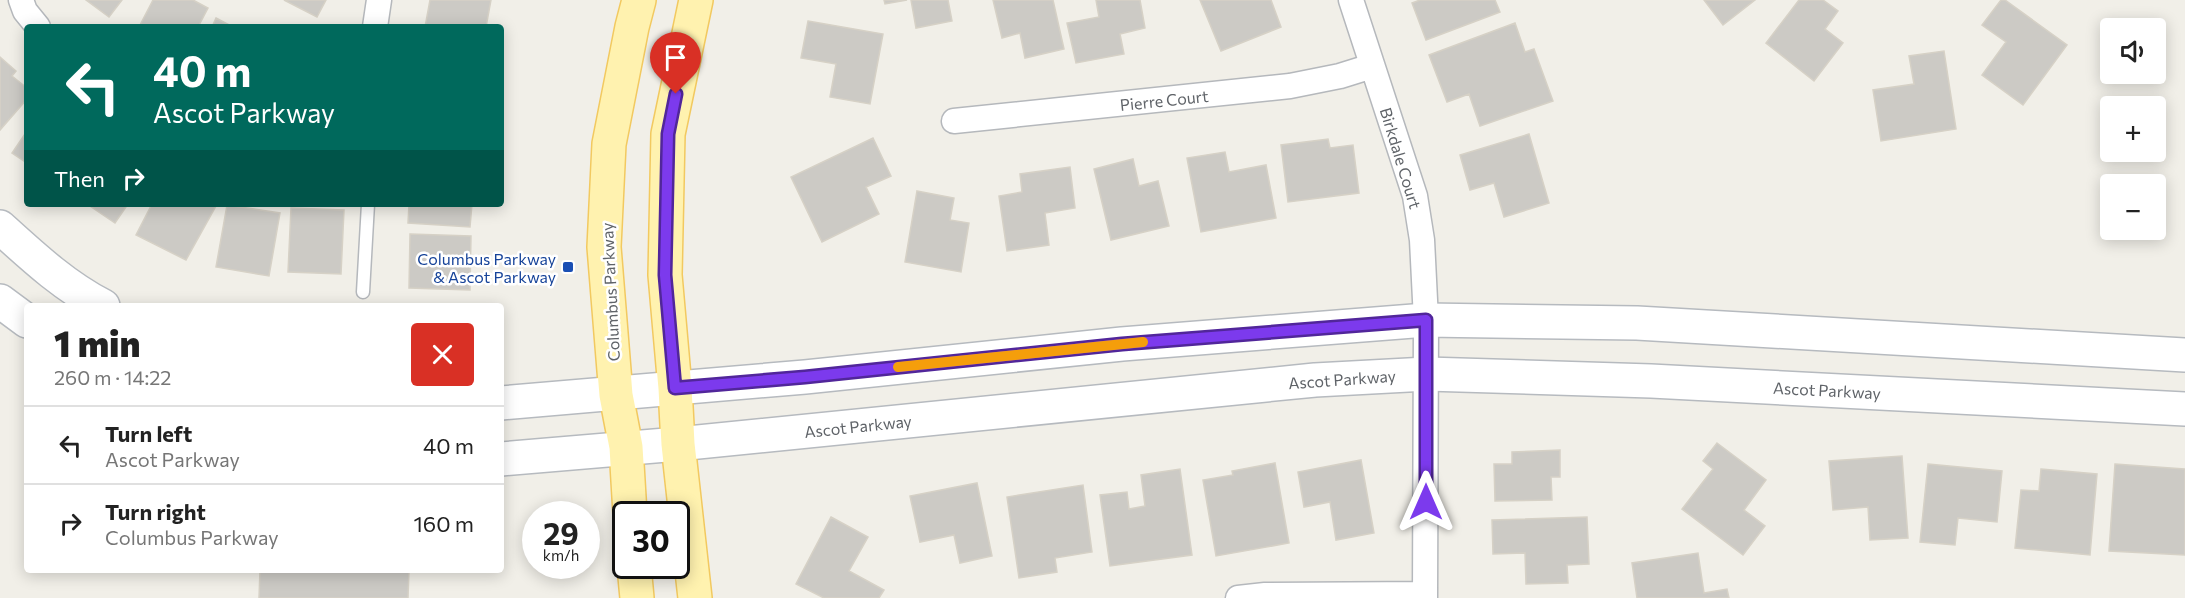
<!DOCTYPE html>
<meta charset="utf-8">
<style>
:root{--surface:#fff;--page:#f2f2f2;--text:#222;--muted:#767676;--line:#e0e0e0}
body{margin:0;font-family:Commissioner,sans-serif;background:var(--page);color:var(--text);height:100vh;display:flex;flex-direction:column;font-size:22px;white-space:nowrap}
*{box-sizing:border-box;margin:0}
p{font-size:20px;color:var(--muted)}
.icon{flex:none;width:33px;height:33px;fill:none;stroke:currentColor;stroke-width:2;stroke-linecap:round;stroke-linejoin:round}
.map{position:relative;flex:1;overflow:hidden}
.drawer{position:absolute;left:24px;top:303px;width:480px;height:270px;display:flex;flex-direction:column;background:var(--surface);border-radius:6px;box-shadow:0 3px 15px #0003}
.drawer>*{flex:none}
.hud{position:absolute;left:24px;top:24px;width:480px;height:183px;border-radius:6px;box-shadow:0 3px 15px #0003;background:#00695c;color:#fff;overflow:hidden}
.tools{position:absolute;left:2100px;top:18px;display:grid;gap:12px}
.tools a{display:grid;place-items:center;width:66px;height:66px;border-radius:6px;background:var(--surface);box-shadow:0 3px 15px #0003;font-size:30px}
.speed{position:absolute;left:522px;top:501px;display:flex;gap:12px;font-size:30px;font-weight:700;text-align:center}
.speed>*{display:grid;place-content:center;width:78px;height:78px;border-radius:50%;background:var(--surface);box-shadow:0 3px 15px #0003;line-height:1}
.speed small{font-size:15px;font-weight:400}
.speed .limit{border:3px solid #111;border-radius:9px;background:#fff;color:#111}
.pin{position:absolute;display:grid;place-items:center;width:51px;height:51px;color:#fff;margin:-62px -26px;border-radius:50% 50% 50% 0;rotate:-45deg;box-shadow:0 0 6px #0007}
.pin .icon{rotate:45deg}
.me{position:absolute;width:66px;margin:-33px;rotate:0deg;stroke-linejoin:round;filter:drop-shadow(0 0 4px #0008)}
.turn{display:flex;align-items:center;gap:21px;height:126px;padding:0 30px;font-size:27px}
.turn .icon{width:78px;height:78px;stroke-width:2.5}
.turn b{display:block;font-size:42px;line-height:51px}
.then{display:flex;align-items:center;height:57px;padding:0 30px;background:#0003;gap:12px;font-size:22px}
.round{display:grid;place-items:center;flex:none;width:63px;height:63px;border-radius:6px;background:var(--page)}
.headline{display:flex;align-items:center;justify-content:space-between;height:102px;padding:0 30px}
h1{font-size:36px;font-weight:800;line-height:45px}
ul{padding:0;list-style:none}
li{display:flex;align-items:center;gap:18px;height:78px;padding:0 30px;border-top:2px solid var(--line)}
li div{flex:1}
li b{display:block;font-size:22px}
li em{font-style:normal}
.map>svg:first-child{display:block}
.building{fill:#cccac5;stroke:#d6d1c6;stroke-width:1.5}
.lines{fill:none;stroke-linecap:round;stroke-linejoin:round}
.lane-casing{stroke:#b5b8bc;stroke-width:15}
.street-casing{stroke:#b5b8bc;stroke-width:27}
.secondary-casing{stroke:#b6babf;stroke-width:36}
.primary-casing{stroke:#f2c960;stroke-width:36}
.lane{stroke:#fff;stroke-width:12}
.street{stroke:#fff;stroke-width:24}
.secondary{stroke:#fff;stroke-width:33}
.primary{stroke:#fff2af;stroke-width:33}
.route-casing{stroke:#51269a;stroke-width:15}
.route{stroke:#7c3aed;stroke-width:10}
.slow{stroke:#f59e0b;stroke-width:10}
.transit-dot{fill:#1a4fb4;stroke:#fff;stroke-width:2}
.labels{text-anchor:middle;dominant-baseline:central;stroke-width:5;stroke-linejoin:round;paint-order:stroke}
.street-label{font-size:16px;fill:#5f6368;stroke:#fff}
.transit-label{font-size:16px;fill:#164399;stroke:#fff;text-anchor:end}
</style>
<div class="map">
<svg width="2185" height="598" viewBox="0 0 2185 598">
<rect width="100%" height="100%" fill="#f1efe8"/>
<path class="building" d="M86,0H122L109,17Z
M153,0H193L208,8L198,27H139Z
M284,0H326L317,17Z
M430,0H491L486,27H425Z
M884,0H907L885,4Z
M911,0H948L952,21L916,28Z
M993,0H1053L1064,49L1025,58L1020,33L1002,38Z
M1096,0H1140L1145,28L1120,34L1124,54L1076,63L1067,23L1099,17Z
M1200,0H1271L1281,27L1221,51Z
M1420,0H1495L1500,12L1426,40L1412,3Z
M1704,0H1755L1723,25Z
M1799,0H1823L1838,11L1825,29L1843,43L1814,81L1766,43Z
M2001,0H2005L2067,45L2023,105L1982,75L2006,42L1982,25Z
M216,18L233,27H212Z
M808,21L883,34L870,104L830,97L836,64L801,58Z
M1515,23L1525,52L1534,49L1553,101L1480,126L1469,94L1447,102L1429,55Z
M1944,51L1956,129L1881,141L1873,90L1914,84L1909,56Z
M0,57L16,71L12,76L27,88V99L0,130Z
M27,131V163L12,153Z
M1529,134L1549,203L1504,217L1494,183L1470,190L1460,155Z
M873,138L891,176L866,187L879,214L822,242L791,177Z
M1328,139L1330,148L1353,145L1359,193L1288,202L1281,145Z
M1225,152L1229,172L1266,165L1276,218L1201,232L1187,158Z
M1133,159L1139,186L1158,181L1169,226L1111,240L1094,169Z
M1070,167L1075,208L1045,213L1049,245L1007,251L999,196L1022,192L1020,174Z
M917,191L954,198L950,220L969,223L961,272L905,262Z
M87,204H128L115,223Z
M152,204H213L216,206L186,260L136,235Z
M409,204H472L470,227L408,223Z
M227,205L280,213L269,276L216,267Z
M291,208L344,210L341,274L288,272Z
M410,234L471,236L470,290L409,288Z
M1717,443L1766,480L1744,510L1765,526L1743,555L1682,509L1713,469L1703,461Z
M1560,450V477H1551L1552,500L1495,501L1494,464H1512V452Z
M1902,456L1908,538L1870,540L1868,507L1833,510L1829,461Z
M1361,460L1374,533L1336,540L1330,502L1304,507L1298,472Z
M1275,463L1289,543L1216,556L1203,480L1233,475L1232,471Z
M1928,464L2002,471L1997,522L1958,518L1955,545L1920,542Z
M2115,464L2185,469V555L2109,551Z
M1180,469L1192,555L1110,566L1100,495L1127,492L1129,509L1145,506L1141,475Z
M2041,469L2097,474L2090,555L2015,548L2021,490L2039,491Z
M977,483L992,556L960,563L954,535L920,542L910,496Z
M1083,485L1092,552L1055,558L1057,572L1019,578L1007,497Z
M831,517L868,537L849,571L884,590L879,598H824L796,584Z
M1587,517L1589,564L1567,565L1568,583L1526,584L1525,553L1493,554L1492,520Z
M1698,553L1704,593L1727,589L1729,598H1637L1632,563Z
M260,570H409L408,598H259Z"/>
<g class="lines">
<defs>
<path id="lane" d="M363,292L368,204"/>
<path id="street" d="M21,0L25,11L38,27
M1351,0L1415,196L1422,240L1426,320L1425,598
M375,27L379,0
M954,121L1290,86L1340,76L1372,66
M1238,598L1265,595L1425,594"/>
<path id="secondary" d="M0,227C32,256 64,286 103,306
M0,301L27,321
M501,403L805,377L1122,344L1426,320L1637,323L2185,355
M501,459L678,444L1315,380L1427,374L1651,381L2185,409"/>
<path id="primary" d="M630,514L626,447L616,395L604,247L609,144L632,27L639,0
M634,566L637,598
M695,598L678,444L675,388L665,275L668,134L696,0"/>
</defs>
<use href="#lane" class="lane-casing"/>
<use href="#street" class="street-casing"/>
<use href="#secondary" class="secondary-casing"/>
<use href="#primary" class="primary-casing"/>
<use href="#lane" class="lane"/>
<use href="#street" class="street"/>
<use href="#secondary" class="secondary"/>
<use href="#primary" class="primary"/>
</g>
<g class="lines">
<defs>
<path id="route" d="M676,94L668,134L665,275L675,388L805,377L1122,344L1426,320V502"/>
</defs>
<use href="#route" class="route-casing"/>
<use href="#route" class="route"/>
<path class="slow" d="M898,367L1143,342"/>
</g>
<rect class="transit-dot" x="562" y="261" width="12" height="12" rx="3"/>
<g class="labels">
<g class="street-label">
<text transform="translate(1164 100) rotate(-6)">Pierre Court</text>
<text transform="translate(1401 158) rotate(73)">Birkdale Court</text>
<text transform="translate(610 292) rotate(-93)">Columbus Parkway</text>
<text transform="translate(1342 379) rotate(-4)">Ascot Parkway</text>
<text transform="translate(1827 390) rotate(3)">Ascot Parkway</text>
<text transform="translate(858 426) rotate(-6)">Ascot Parkway</text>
</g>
<g class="transit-label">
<text x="556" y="258">Columbus Parkway<tspan x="556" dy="18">&amp; Ascot Parkway</tspan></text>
</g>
</g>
</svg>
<div class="tools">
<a><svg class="icon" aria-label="sound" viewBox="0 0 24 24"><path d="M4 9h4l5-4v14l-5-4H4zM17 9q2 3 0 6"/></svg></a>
<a>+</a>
<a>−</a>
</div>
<div class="speed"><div>29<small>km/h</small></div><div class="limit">30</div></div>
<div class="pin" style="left:676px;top:94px;background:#d93025"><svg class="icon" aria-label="arrive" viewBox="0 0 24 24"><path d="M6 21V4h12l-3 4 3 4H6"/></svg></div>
<svg class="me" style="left:1426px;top:502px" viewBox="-20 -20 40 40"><path d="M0-17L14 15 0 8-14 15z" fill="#7c3aed" stroke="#fff" stroke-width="4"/></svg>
<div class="hud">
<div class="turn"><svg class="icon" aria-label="left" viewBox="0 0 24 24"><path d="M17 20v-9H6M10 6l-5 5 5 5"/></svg><div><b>40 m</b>Ascot Parkway</div></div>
<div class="then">Then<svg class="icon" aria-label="right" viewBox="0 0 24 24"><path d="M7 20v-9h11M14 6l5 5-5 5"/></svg></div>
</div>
<section class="drawer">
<div class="headline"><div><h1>1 min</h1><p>260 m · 14:22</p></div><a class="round" style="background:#d93025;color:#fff"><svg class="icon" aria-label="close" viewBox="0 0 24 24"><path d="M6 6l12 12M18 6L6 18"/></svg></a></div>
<ul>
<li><svg class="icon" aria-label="left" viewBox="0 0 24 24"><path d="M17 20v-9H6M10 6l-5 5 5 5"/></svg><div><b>Turn left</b><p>Ascot Parkway</p></div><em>40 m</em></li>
<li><svg class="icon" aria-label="right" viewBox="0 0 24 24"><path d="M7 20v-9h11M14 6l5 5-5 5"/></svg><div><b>Turn right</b><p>Columbus Parkway</p></div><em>160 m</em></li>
</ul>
</section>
</div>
